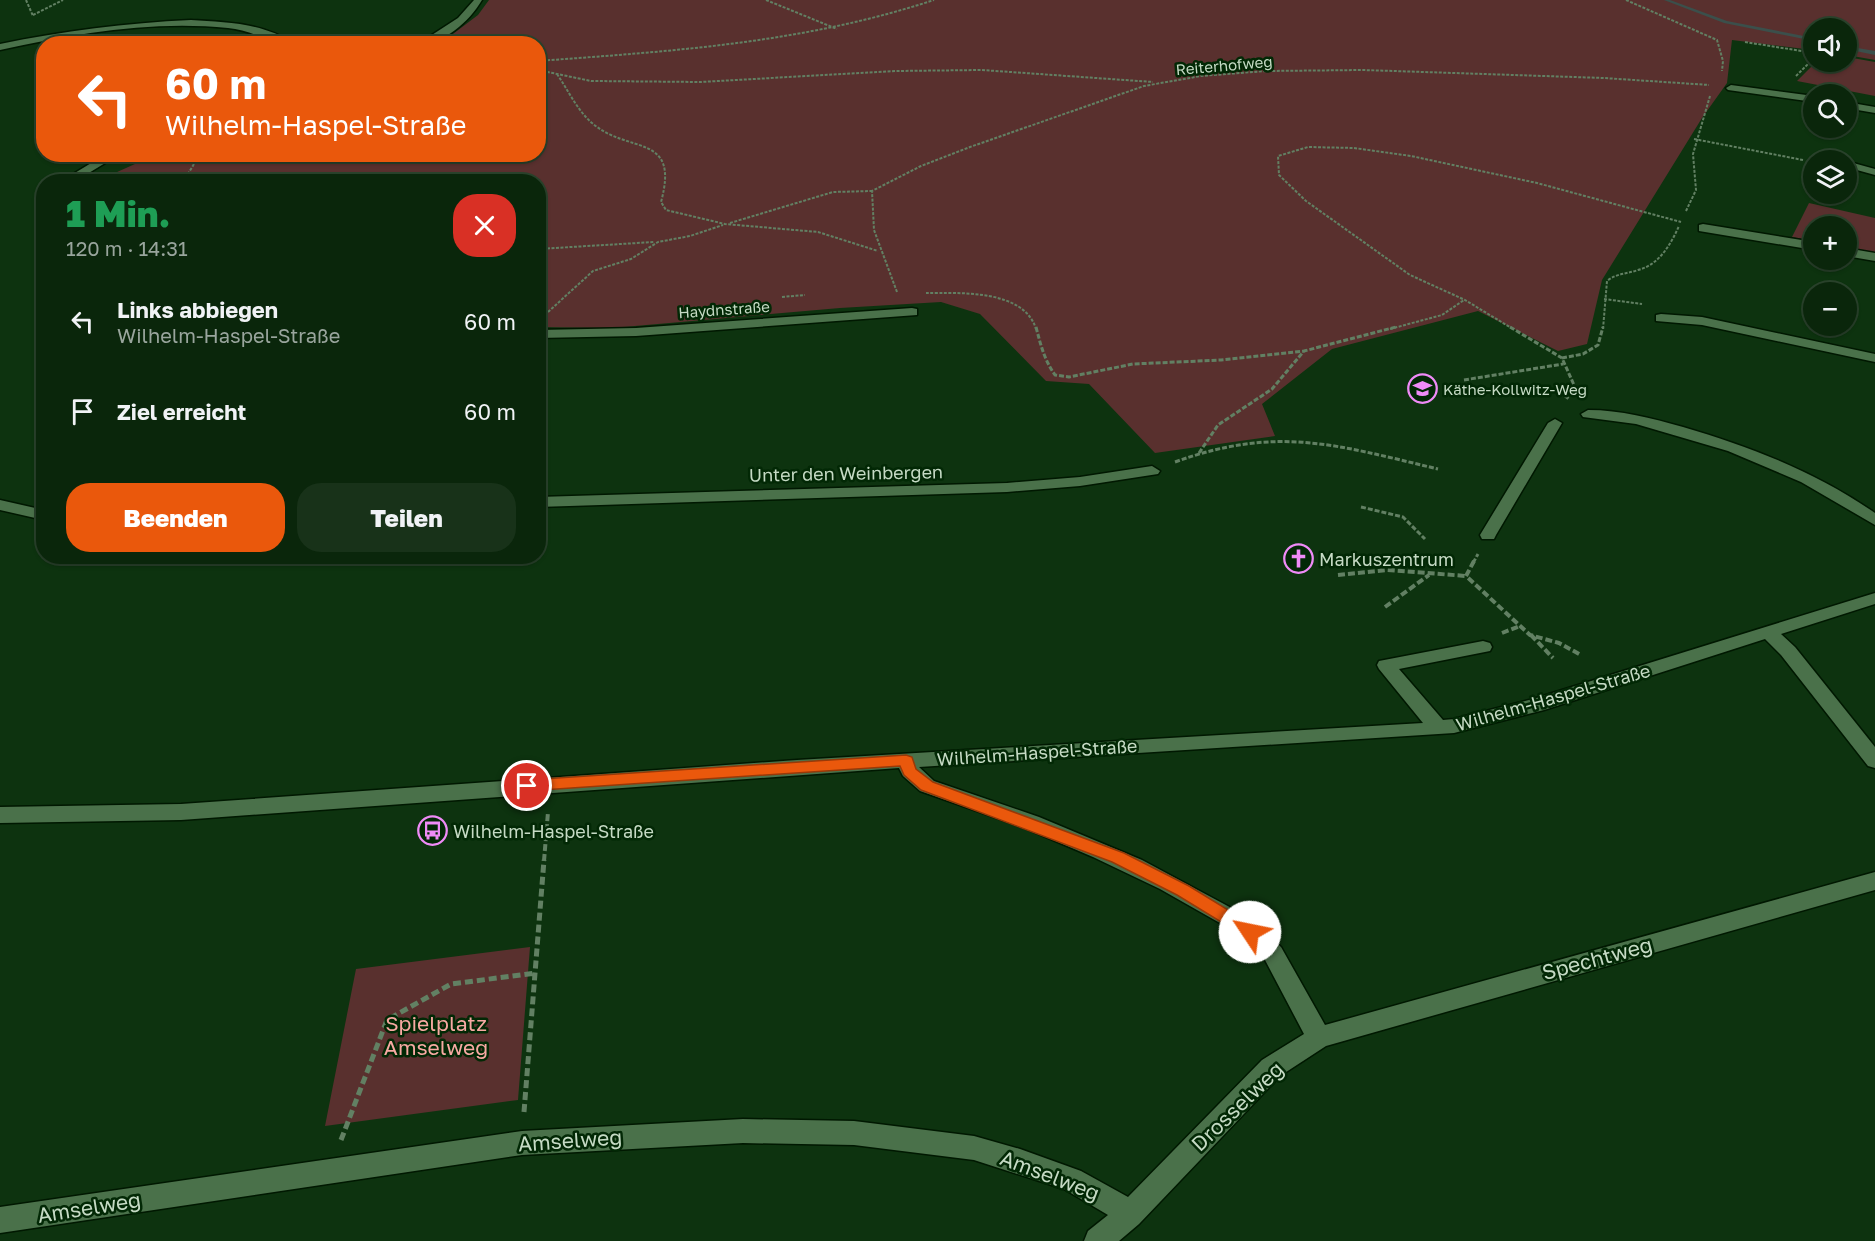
<!DOCTYPE html>
<html lang="de">
<meta charset="utf-8">
<style>
:root{--surface:#0a260b;--page:#183219;--text:#f1f3f6;--muted:#99a59d;--line:#2a432c;--accent:#ea580c}
body{margin:0;font-family:"Golos Text",sans-serif;background:var(--page);color:var(--text);height:100vh;display:flex;flex-direction:column;font-size:22px;white-space:nowrap}
*{box-sizing:border-box;margin:0}
p{font-size:20px;color:var(--muted)}
.icon{flex:none;width:33px;height:33px;fill:none;stroke:currentColor;stroke-width:2;stroke-linecap:round;stroke-linejoin:round}
.map{position:relative;flex:1;overflow:hidden}
.side{position:absolute;left:36px;top:174px;width:510px;height:390px;display:flex;flex-direction:column;background:var(--surface);border-radius:24px;box-shadow:0 2px 4px #0004,0 0 0 2px var(--line)}
.side>*{flex:none}
.top-card{position:absolute;left:36px;top:36px;width:510px;height:126px;border-radius:24px;box-shadow:0 2px 4px #0004,0 0 0 2px var(--line);background:#ea580c;color:#fff;overflow:hidden}
.controls{position:absolute;left:1803px;top:18px;display:grid;gap:12px}
.controls a{display:grid;place-items:center;width:54px;height:54px;border-radius:50%;background:var(--surface);box-shadow:0 2px 4px #0004,0 0 0 2px var(--line);font-size:30px}
.pin{position:absolute;display:grid;place-items:center;width:51px;height:51px;color:#fff;margin:-26px;border:3px solid #fff;border-radius:50%;box-shadow:0 2px 6px #0007}
.me{position:absolute;width:66px;margin:-33px;rotate:304deg;stroke-linejoin:round;filter:drop-shadow(0 0 4px #0008)}
.turn{display:flex;align-items:center;gap:21px;height:126px;padding:0 30px;font-size:27px}
.turn .icon{width:78px;height:78px;stroke-width:2.5}
.turn b{display:block;font-size:42px;line-height:51px}
.round{display:grid;place-items:center;flex:none;width:63px;height:63px;border-radius:24px;background:var(--page)}
.head{display:flex;align-items:center;justify-content:space-between;height:102px;padding:0 30px}
h1{font-size:36px;font-weight:800;line-height:45px;color:#1e9e55}
.primary-button{display:flex;gap:12px;margin-top:auto;padding:12px 30px}
.primary-button a{flex:1;height:69px;border-radius:24px;background:var(--accent);color:#fff;font-size:24px;font-weight:800;line-height:69px;text-align:center}
.primary-button a+a{background:var(--page);color:var(--text)}
ul{padding:0;list-style:none}
li{display:flex;align-items:center;gap:18px;height:90px;padding:0 30px}
li div{flex:1}
li b{display:block;font-size:22px}
li em{font-style:normal}
.map>svg:first-child{display:block}
.green{fill:#59302e}
.lines{fill:none;stroke-linecap:round;stroke-linejoin:round}
.stream{fill:#3b4f4b;fill-rule:evenodd}
.minor-casing{stroke:#001801;stroke-width:3}
.path-far3{stroke:#628063;stroke-width:2;stroke-dasharray:3 1.5;stroke-linecap:butt}
.path-far2{stroke:#628063;stroke-width:3;stroke-dasharray:5 2;stroke-linecap:butt}
.path-far1{stroke:#628063;stroke-width:4;stroke-dasharray:7 3;stroke-linecap:butt}
.path{stroke:#628063;stroke-width:5;stroke-dasharray:8 4;stroke-linecap:butt}
.minor{fill:#4a714a;fill-rule:evenodd}
.route{fill:#ea580c;stroke:#983908;stroke-width:1.5}
.labels{text-anchor:middle;dominant-baseline:central;stroke-width:5;stroke-linejoin:round;paint-order:stroke}
.far-street-label{font-size:15px;fill:#c5dac4;stroke:#022805}
.far-poi-label{font-size:15px;fill:#c5dac4;stroke:#022805;text-anchor:start}
.street-label{font-size:18px;fill:#c5dac4;stroke:#022805}
.poi-label{font-size:18px;fill:#c5dac4;stroke:#022805;text-anchor:start}
.near-street-label{font-size:21px;fill:#c5dac4;stroke:#022805}
.near-park-label{font-size:21px;fill:#f8a9a3;stroke:#022805}
</style>
<div class="map">
<svg width="1875" height="1241" viewBox="0 0 1875 1241">
<rect width="100%" height="100%" fill="#0d330f"/>
<path class="green" d="M489,0H1875V60L1847,55L1846,28H1814L1813,50L1732,40L1727,83L1702,118L1602,280L1587,344L1558,351L1478,311L1332,349L1262,404L1275,436L1155,453L1089,384L1046,381L980,314L941,302L840,308L612,328L539,327L538,182L97,181L155,155L538,154V44L441,43L478,15Z
M1847,57L1875,62V96L1797,81L1816,62H1846Z
M1809,203L1875,218V253L1847,247L1846,226H1814L1813,241L1792,237Z
M530,947L518,1100L325,1126L356,969Z"/>
<g class="lines">
<path class="stream" d="M1664,0H1670L1727,21L1814,38V41L1724,23Z
M1846,46L1875,51V55L1846,49Z"/>
<defs>
<path id="minor" d="M474,0H482C469,22 444,44 418,44L458,18Z
M191,20C225,22 265,23 294,44C272,44 251,30 228,28C152,20 74,34 0,50V44C63,31 126,23 191,20Z
M1731,85L1814,96V102L1728,90L1726,88Z
M1846,102L1875,107V113L1846,108Z
M106,154H120L74,182H60Z
M1827,155L1839,158L1840,160H1823L1822,158Z
M1846,161L1875,169V175L1846,167Z
M1703,224L1814,242V250L1699,231V225Z
M1846,248L1875,253V261L1846,256Z
M912,308L917,309V315L636,336L538,338V330L636,328Z
M1661,314L1702,317L1875,354V362L1702,325L1656,321V315Z
M1588,410C1621,410 1651,418 1683,427C1751,447 1816,472 1875,513V525L1801,482L1728,451L1636,424L1583,417L1581,414Z
M1555,419L1562,423L1496,535L1494,539H1482L1480,535L1548,423Z
M1152,466L1160,471L1158,474L1080,486L1007,492L538,507V497L1007,483L1080,477Z
M0,500L44,510V520L0,510Z
M1875,593V604L1781,634L1795,647L1875,747V768L1868,766L1781,655L1765,639L1544,710L1454,733L919,767L934,781L1039,817L1142,860L1250,918L1281,947L1325,1025L1875,872V890L1326,1046L1280,1076L1139,1224L1119,1241H1084L1088,1231L1108,1215L1064,1189L974,1160L854,1145L743,1143L522,1155L0,1233V1207L522,1131L743,1119L854,1121L974,1136L1020,1149L1081,1171L1128,1197L1262,1060L1304,1034L1265,960L1234,931L1160,889L1093,857L1025,828L920,791L903,776L899,768L181,820L0,823V807L181,804L797,760L1423,723L1379,669L1377,665L1379,661L1483,641L1490,643L1492,647L1490,651L1399,669L1443,720L1454,719L1533,699Z"/>
</defs>
<use href="#minor" class="minor-casing"/>
<path class="path-far3" d="M26,0L33,16
M766,0L837,29
M1626,0L1717,40L1723,61L1722,71
M33,15L63,0
M1745,42L1814,53
M538,61C674,51 803,43 934,0
M538,70L591,81L701,82L895,71L982,70L1153,82
M557,74C568,90 577,110 592,123C629,155 680,132 661,202L666,210L725,224L818,232L878,251
M1796,76L1814,58
M1694,139L1803,160
M183,182L194,164L205,154
M1686,211L1696,190L1693,154L1710,96
M730,223L833,192L872,191
M538,249L654,242
M897,292L874,230L872,191L921,166L970,147L1144,86L1201,76L1266,71L1363,70L1604,78L1709,85
M926,293C959,293 1024,289 1036,329
M782,297L805,295
M1604,299L1642,304
M548,312L593,271L631,259L658,242L690,236L723,225
M1390,329L1442,315L1464,300
M1513,329L1465,300L1410,275L1306,201L1279,175L1278,156L1308,147L1354,148L1411,156L1537,183L1681,222
M1603,329L1607,281C1617,273 1627,274 1638,270C1659,265 1671,244 1679,226"/>
<path class="path-far2" d="M1036,327C1041,346 1044,359 1055,375L1069,377L1133,364L1221,360L1304,351
M1510,327L1562,358L1574,385L1564,395L1570,400
M1562,358L1583,354L1598,345L1603,327
M1464,380L1563,364
M1199,453L1218,425L1272,389L1304,351L1396,327
M1175,462C1277,425 1337,445 1438,469
M1361,507L1403,517L1425,539
M1473,563L1478,554"/>
<path class="path-far1" d="M1474,561L1466,576L1530,635L1559,643L1581,655
M1338,575L1387,570L1466,576
M1385,607L1429,575
M1502,633L1520,626
M1531,635L1553,658
M544,861L548,812"/>
<path class="path" d="M524,1112L544,860
M341,1140L387,1020L451,984L536,973"/>
<use href="#minor" class="minor"/>
</g>
<path class="route" d="M906,755L912,757L916,769L933,782L1124,853L1189,886L1256,927L1258,932L1256,936H1244L1177,895L1112,862L921,790L904,775L900,766L527,791L519,786L527,780Z"/>
<defs>
<symbol id="school-ring" viewBox="-11 -11 22 22"><circle r="9.5" fill="#022805" stroke="#ef8bf7" stroke-width="1.5"/><path d="M0-5L7-2L0 1L-7-2ZM-4 1L0 2.5L4 1V4Q0 6-4 4Z" fill="#ef8bf7"/></symbol>
<symbol id="church-ring" viewBox="-11 -11 22 22"><circle r="9.5" fill="#022805" stroke="#ef8bf7" stroke-width="1.5"/><path d="M-1.2-6h2.4v3.5h3.3v2.4h-3.3V6h-2.4V-.1h-3.3v-2.4h3.3Z" fill="#ef8bf7"/></symbol>
<symbol id="bus-ring" viewBox="-11 -11 22 22"><circle r="9.5" fill="#022805" stroke="#ef8bf7" stroke-width="1.5"/><path d="M-5-6H5V4H4V6H2V4H-2V6H-4V4H-5ZM-3.5-4V0h7V-4ZM-3.5 1.2v1.5H-2V1.2ZM2 1.2v1.5H3.5V1.2Z" fill="#ef8bf7"/></symbol>
</defs>
<g fill-rule="evenodd">
<use href="#school-ring" x="1406" y="372" width="33" height="33"/>
<use href="#church-ring" x="1282" y="542" width="33" height="33"/>
<use href="#bus-ring" x="416" y="814" width="33" height="33"/>
</g>
<g class="labels">
<g class="far-street-label">
<text transform="translate(1224 65) rotate(-5)">Reiterhofweg</text>
<text transform="translate(724 309) rotate(-4)">Haydnstraße</text>
</g>
<g class="far-poi-label">
<text x="1443" y="389">Käthe-Kollwitz-Weg</text>
</g>
<g class="street-label">
<text transform="translate(846 473) rotate(-1)">Unter den Weinbergen</text>
<text transform="translate(1553 697) rotate(-16)">Wilhelm-Haspel-Straße</text>
<text transform="translate(1037 752) rotate(-4)">Wilhelm-Haspel-Straße</text>
</g>
<g class="poi-label">
<text x="1319" y="559">Markuszentrum</text>
<text x="453" y="831">Wilhelm-Haspel-Straße</text>
</g>
<g class="near-street-label">
<text transform="translate(1597 958) rotate(-15)">Spechtweg</text>
<text transform="translate(1237 1106) rotate(-44)">Drosselweg</text>
<text transform="translate(570 1140) rotate(-4)">Amselweg</text>
<text transform="translate(1050 1175) rotate(21)">Amselweg</text>
<text transform="translate(89 1207) rotate(-9)">Amselweg</text>
</g>
<g class="near-park-label">
<text x="436" y="1023">Spielplatz<tspan x="436" dy="24">Amselweg</tspan></text>
</g>
</g>
</svg>
<div class="controls">
<a><svg class="icon" aria-label="sound" viewBox="0 0 24 24"><path d="M4 9h4l5-4v14l-5-4H4zM17 9q2 3 0 6"/></svg></a>
<a><svg class="icon" aria-label="search" viewBox="0 0 24 24"><circle cx="10" cy="10" r="6"/><path d="M15 15l6 6"/></svg></a>
<a><svg class="icon" aria-label="layers" viewBox="0 0 24 24"><path d="M12 4l9 5-9 5-9-5zM3 14l9 5 9-5"/></svg></a>
<a>+</a>
<a>−</a>
</div>
<div class="pin" style="left:527px;top:786px;background:#d93025"><svg class="icon" aria-label="arrive" viewBox="0 0 24 24"><path d="M6 21V4h12l-3 4 3 4H6"/></svg></div>
<svg class="me" style="left:1250px;top:932px" viewBox="-20 -20 40 40"><circle r="19" fill="#fff"/><path d="M0-13L10 11 0 6-10 11z" fill="#ea580c"/></svg>
<div class="top-card">
<div class="turn"><svg class="icon" aria-label="left" viewBox="0 0 24 24"><path d="M17 20v-9H6M10 6l-5 5 5 5"/></svg><div><b>60 m</b>Wilhelm-Haspel-Straße</div></div>
</div>
<section class="side">
<div class="head"><div><h1>1 Min.</h1><p>120 m · 14:31</p></div><a class="round" style="background:#d93025;color:#fff"><svg class="icon" aria-label="close" viewBox="0 0 24 24"><path d="M6 6l12 12M18 6L6 18"/></svg></a></div>
<ul>
<li><svg class="icon" aria-label="left" viewBox="0 0 24 24"><path d="M17 20v-9H6M10 6l-5 5 5 5"/></svg><div><b>Links abbiegen</b><p>Wilhelm-Haspel-Straße</p></div><em>60 m</em></li>
<li><svg class="icon" aria-label="arrive" viewBox="0 0 24 24"><path d="M6 21V4h12l-3 4 3 4H6"/></svg><div><b>Ziel erreicht</b></div><em>60 m</em></li>
</ul>
<div class="primary-button"><a>Beenden</a><a>Teilen</a></div>
</section>
</div>
